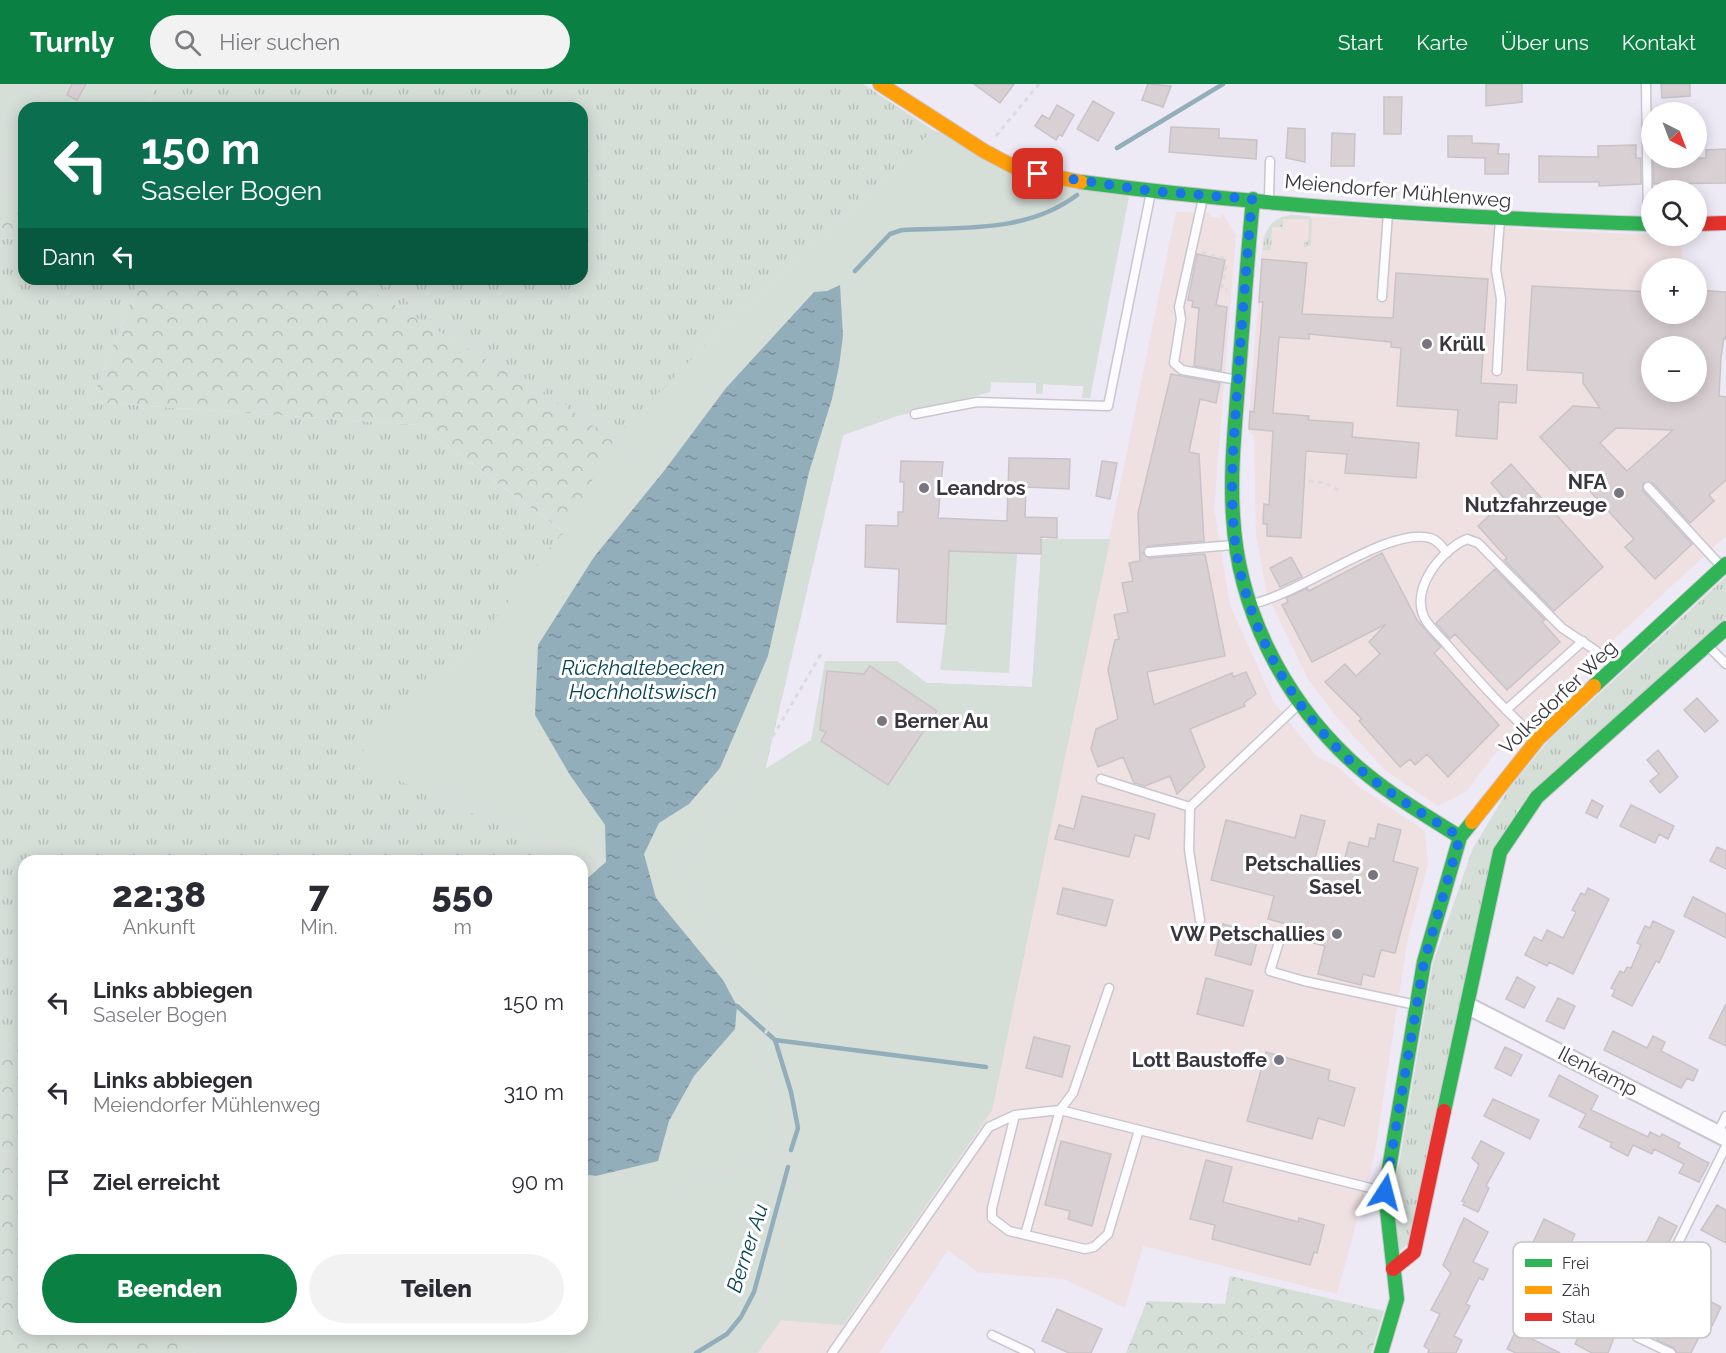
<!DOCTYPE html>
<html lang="de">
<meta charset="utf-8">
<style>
:root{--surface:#fff;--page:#f2f2f3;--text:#2b2b33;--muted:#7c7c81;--accent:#0b8043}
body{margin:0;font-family:Raleway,sans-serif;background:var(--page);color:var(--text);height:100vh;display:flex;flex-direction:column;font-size:22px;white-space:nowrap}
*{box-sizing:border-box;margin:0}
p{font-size:20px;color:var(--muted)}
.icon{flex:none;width:33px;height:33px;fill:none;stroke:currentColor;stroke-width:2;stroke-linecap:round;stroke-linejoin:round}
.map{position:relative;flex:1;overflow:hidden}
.side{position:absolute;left:18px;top:771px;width:570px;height:480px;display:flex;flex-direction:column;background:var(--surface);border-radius:18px;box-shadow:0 3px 15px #0003}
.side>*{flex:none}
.banner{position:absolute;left:18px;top:18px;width:570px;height:183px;border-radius:18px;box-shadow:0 3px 15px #0003;background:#0b6e4f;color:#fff;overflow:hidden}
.needle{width:39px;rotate:138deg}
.tools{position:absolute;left:1641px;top:18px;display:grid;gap:12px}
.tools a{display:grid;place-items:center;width:66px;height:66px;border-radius:50%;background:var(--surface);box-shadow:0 3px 15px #0003;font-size:30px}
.pin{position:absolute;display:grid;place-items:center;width:51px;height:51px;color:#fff;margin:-26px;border-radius:12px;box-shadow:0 3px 9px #0006}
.me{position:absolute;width:66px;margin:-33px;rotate:9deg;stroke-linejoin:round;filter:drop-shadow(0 0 4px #0008)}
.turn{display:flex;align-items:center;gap:21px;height:126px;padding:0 24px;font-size:27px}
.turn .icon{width:78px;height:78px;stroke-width:2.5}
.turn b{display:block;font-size:42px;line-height:51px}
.then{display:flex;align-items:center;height:57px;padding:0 24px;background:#0003;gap:12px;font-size:22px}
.eta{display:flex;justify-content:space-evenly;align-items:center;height:102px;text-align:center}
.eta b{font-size:36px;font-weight:800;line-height:42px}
.action{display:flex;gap:12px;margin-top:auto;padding:12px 24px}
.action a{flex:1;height:69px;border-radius:36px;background:var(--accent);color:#fff;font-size:24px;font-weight:800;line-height:69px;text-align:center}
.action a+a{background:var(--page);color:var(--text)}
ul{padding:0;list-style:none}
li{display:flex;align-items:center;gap:18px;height:90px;padding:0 24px}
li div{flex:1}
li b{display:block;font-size:22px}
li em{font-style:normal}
header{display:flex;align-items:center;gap:36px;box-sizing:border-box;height:84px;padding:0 30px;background:var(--accent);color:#fff}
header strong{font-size:28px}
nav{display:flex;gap:33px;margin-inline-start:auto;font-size:21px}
.search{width:420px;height:54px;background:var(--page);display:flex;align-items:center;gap:15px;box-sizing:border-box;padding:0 21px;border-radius:33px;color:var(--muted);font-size:22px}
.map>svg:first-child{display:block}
.commercial{fill:#efe0e1}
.grass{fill:url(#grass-tufts)}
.forest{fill:url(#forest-crowns)}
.green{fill:#d6ded8}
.water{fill:url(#water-ripples)}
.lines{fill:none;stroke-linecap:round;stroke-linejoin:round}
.stream{stroke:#93aebb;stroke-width:4.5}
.building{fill:#d9d0d3;stroke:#c9c3c7;stroke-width:1.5;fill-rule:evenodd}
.lane-casing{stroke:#c9c6d0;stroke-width:11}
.street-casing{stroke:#c9c6d0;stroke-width:20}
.fast-casing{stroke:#c9c6d0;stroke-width:16}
.slow-casing{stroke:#c9c6d0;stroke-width:16}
.jam-casing{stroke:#c9c6d0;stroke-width:16}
.path{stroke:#dbdade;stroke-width:3;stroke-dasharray:4.5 4.5;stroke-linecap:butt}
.lane{stroke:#fcfcfe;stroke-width:8}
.street{stroke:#fcfcfe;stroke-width:16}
.fast{stroke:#30b455;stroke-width:14}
.slow{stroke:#ff9f0a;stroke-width:14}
.jam{stroke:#e5322d;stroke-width:14}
.route{stroke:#1a73e8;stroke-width:10;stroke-dasharray:0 18}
.poi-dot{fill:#78757f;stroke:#fff;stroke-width:2}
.labels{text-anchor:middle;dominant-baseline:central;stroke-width:6;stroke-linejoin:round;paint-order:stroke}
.street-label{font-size:20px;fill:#39363f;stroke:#fff}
.poi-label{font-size:20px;font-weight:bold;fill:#39363f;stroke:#fff;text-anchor:end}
.water-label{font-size:21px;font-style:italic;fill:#054453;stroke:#fff}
.key{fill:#fff;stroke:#c4c3c5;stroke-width:1.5}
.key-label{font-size:16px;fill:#39363f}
</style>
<header>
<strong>Turnly</strong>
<div class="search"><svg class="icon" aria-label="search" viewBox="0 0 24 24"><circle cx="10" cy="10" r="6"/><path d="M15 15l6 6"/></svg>Hier suchen</div>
<nav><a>Start</a><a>Karte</a><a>Über uns</a><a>Kontakt</a></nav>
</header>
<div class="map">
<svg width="1726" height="1269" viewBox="0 0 1726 1269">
<defs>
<pattern id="grass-tufts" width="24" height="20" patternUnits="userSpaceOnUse" patternTransform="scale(1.5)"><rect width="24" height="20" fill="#d6ded8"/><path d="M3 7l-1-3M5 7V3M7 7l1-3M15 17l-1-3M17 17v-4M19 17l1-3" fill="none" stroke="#b8bfba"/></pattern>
<pattern id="forest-crowns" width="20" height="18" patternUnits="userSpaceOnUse" patternTransform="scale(1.5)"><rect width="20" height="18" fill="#d6ded8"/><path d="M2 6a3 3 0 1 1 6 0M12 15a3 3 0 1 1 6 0" fill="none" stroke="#b8bfba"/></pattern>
<pattern id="water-ripples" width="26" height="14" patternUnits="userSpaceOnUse" patternTransform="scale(1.5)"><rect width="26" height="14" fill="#93aebb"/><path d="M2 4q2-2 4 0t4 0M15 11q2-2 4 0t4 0" fill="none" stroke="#798e99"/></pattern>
</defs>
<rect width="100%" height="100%" fill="#ede9f5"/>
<path class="commercial" d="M1176,128L1210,129V133L1221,134L1222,129L1236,151L1214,424L1230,521L1273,617L1317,673L1337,682L1358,702L1425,747L1428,780L1407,859L1374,1074L1337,1210L1143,1162L1125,1224L1064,1195L977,1188L948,1166L879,1269H759L781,1236L992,1026Z
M1291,131L1562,147L1683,152L1681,184H1652V230H1678L1676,262H1652V308L1726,313V452L1536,627L1493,672L1467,707L1438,722L1386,687L1339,636L1308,595L1267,510L1256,451L1254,353L1248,346L1263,153L1273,138Z"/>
<path class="grass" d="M155,0H863L933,46L907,74L713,254L615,354L352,195H582V24H148Z
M1291,131L1308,132L1312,136L1311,161L1304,164V158H1308L1309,135H1283V143H1272L1271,166H1263C1264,147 1270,134 1291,131Z
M0,154L24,155V195H140L91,318L419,341L564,448L461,579L354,676L539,759L531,777H24V951L0,967Z
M1726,493V535L1517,726L1408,1160L1397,1169L1394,1109L1433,879L1473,764L1508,706L1549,656Z"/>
<path class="forest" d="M933,46L987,77L1090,314H1082L1084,302L1043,300L1042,310H1036V299L991,298L990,308L897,332L843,351L765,687L927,599L1032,603L1042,455H1110L992,1026L843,1241L781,1236L758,1269L582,1119V777H531L539,759L353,676L461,579L563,447L419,341L91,318L140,195H352L615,353L713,254L907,74Z
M0,105L24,110V155L0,154Z
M24,951V1245H160L195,1269H0V967Z
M1230,1192L1384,1227L1371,1269H1126L1147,1217L1225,1220Z"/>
<path class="green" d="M0,0H155L148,24H24V128H0Z
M933,46L1129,113L1090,314H1082L1084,302L1043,300L1042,310H1036V299L991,298L990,308L897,332L843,351L765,685L811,656L825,577H897L927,599L1032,603L1042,455H1110L992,1026L843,1241L781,1236L758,1269H195L160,1245H582V777H531L539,759L353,676L461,579L564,448L615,354L713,254L907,74Z
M949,467L1017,469L1009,589L940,586L946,540Z"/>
<path class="water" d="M840,201L843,252L839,282L832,315L809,388L768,572L720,684L689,720L659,739L644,770L656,814L723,896L737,922L735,945L694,992L669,1037L658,1077L596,1092L582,1090V799L606,778L605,741L570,691L535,631L538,561L594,473L664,387L726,304L814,208L827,207Z"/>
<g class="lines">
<path class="stream" d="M1117,64L1223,0
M855,187L890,150L902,146C962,143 1027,149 1077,111
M737,922L775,956L791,1008L798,1044L791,1066
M775,956L986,983
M696,1269L727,1250L741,1233L754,1208L788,1083"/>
</g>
<path class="building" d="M72,0H86L77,16L67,11Z
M974,0H1014L1000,19Z
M1148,0L1171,2L1163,23L1142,16Z
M1486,0H1522V18L1486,22Z
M1661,0H1690V12L1662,14Z
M1384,13H1402L1401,50H1384Z
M1093,17L1114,29L1098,57L1077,45Z
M1057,21L1074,31L1062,52L1059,51L1056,56L1035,42L1042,31L1049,35Z
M1171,43L1219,45V54L1257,56L1256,75L1169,68Z
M1288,44L1305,45V78L1286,74Z
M1332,49L1355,50L1354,82H1331Z
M1448,52H1472V59L1499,60L1498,70H1509L1508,90H1485V74L1448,73Z
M1636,61V74H1641V100L1599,102V98H1539V72L1598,73V62Z
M1726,65V99L1654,100L1653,74H1706V66Z
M1197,170L1225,176L1216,221L1227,223L1221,287L1194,282L1199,224L1192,223L1193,217L1188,216Z
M1262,175L1307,179L1302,230L1393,234L1396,189L1488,195L1481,299L1517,301L1516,319L1499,318L1497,355L1456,352L1458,326L1397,322L1401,264L1391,263V258L1309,250V255L1279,253L1273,329L1309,332L1308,336L1353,339L1352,353L1419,359L1416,394L1345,389L1347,370L1306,367L1301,454L1267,452V440H1263L1264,420L1269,421L1273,347L1249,345L1250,327L1254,328L1263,218H1259Z
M1532,202L1652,208V230L1687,233V230H1696V206L1726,208V255L1724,254L1721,273L1719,312L1726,313V396L1709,411L1714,417L1690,439L1653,399H1643V407L1692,460L1655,495L1625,463L1634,455L1540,353L1573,322L1600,324L1583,299V289L1527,286ZM1652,262H1696V308H1652ZM1616,344L1673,346L1627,387L1600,359Z
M1171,290L1220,299L1216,319L1200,315L1189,368L1199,370L1204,457L1148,462L1143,469L1150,474L1205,470L1225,572L1147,588L1154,621L1232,589L1233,593L1246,588L1256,610L1244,619L1245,622L1190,645L1205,683L1177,710L1170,692L1145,702L1134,699L1123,673L1098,683L1091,665L1096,645L1118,635L1108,586L1115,556L1119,555L1114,531L1128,528L1122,499L1133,497L1129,479L1140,477L1138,429Z
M1009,374L1070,375L1069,405L1026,403L1025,433L1057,434V454L1041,453V470L949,467L946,540L897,538L899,485L865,483L866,441L898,442V428H903L904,398H900L901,377L943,378L938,434L1007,437Z
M1102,377L1117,379L1110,415L1096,412Z
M1511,380L1603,483L1554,527L1504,476L1507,474L1478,442L1506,416L1491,399Z
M1382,469L1417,536L1441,563L1434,569L1499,641L1448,693L1427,670L1415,681L1410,675L1400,683L1359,637L1362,635L1325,598L1345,580L1356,592L1380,570L1369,558L1386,540L1312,578L1282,521L1288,518L1286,514L1307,504L1309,507Z
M1291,473L1302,493L1280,503L1270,484Z
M1495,485L1545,536L1542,538L1560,558L1507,606L1455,550L1450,555L1436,539Z
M870,582L937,627L888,701L821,657L826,648L820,646L827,587L864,590Z
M1697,614L1718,637L1705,648L1684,626Z
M1658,666L1678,693L1660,709L1650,697L1659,690L1647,676Z
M1082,712L1155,730L1149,755L1135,751L1129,773L1055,755L1059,741L1074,745Z
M1592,716L1603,722L1597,734L1586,729Z
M1631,721L1674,742L1668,755L1659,750L1655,759L1620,742Z
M1301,731L1325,737L1315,774L1343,781L1349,758L1368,763L1370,754L1375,755L1378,740L1401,746L1393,777L1418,784L1395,869L1381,866L1374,893L1363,890L1361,901L1318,890L1325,862L1298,855L1301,844L1268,835L1274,812L1211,796L1226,736L1295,754Z
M1717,763L1726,767V785L1710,777Z
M1063,804L1113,816L1106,842L1057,830Z
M1588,804L1609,815L1573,890L1549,878L1547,882L1525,871L1534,853L1542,857L1547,846L1563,854L1576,828L1572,826L1581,809L1585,811Z
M1693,813L1726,830V854L1684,832Z
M1653,837L1674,847L1659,879L1656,877L1632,922L1612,912L1615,906L1611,904L1620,887L1624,889L1627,883L1631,884L1641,861L1637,859L1645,842L1650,844Z
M1223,840L1259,850L1251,881L1215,871Z
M1517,893L1535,903L1524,924L1506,915Z
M1206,894L1253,907L1243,942L1197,930Z
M1558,914L1575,922L1564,945L1546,937Z
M1726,920V962L1709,954Z
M1613,947L1647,964L1653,952L1665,958L1661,967L1698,986L1693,997L1687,994L1681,1004L1604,966Z
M1034,953L1070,962L1062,993L1026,984Z
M1505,963L1522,971L1511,992L1495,984Z
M1266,968L1330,986L1328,996L1355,1004L1344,1042L1318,1034L1312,1055L1247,1037Z
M1559,991L1598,1012L1591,1026L1648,1053L1650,1048L1660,1053L1662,1050L1680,1059L1678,1063L1709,1079L1699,1098L1679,1089L1684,1080L1654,1065L1652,1070L1633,1061L1628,1072L1610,1063L1612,1059L1579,1043L1586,1030L1549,1012Z
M1493,1015L1539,1036L1530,1055L1484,1032Z
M1061,1057L1111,1070L1092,1142L1068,1135L1070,1127L1045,1121Z
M1481,1057L1504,1069L1486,1102L1489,1104L1478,1128L1463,1121L1465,1118L1462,1117L1479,1081L1472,1074Z
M1206,1076L1232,1083L1223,1118L1298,1138L1299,1134L1324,1141L1317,1169L1314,1168L1310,1181L1212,1155L1215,1141L1190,1135Z
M1717,1121L1726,1126V1159L1701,1146Z
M1659,1133L1677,1142L1665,1166L1662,1165L1635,1219L1642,1223L1631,1244L1620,1238L1608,1269H1592L1575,1260L1588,1234L1602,1242L1625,1200L1617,1196L1628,1174L1637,1178Z
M1464,1134L1488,1148L1473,1178L1488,1185L1483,1196L1479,1194L1466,1220L1470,1222L1454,1252L1462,1256L1456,1269H1428L1429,1266L1424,1262L1440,1230L1431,1226L1451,1189L1443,1181Z
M1544,1135L1575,1150L1551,1202L1520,1186Z
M1698,1211L1721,1223L1712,1242L1706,1239L1691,1269H1677L1674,1264L1657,1256L1665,1241L1679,1248Z
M1057,1225L1102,1245L1091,1269H1069L1042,1257Z
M1516,1247L1560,1269H1516L1507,1265Z"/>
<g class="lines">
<defs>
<path id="lane" d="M1646,0L1648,138
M1269,113L1270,77
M1203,114L1179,223L1181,235L1174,279L1182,286L1238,296
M1382,213L1388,129
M1497,287L1501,215L1496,186L1500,136
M915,330L977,318L1108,322L1151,108
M1648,403L1720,481
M1149,468L1233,461
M1251,520C1300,511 1388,442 1430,454C1438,456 1442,463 1447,469
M1709,563L1726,580
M1506,626L1583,557
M1537,655C1505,627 1476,594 1448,562C1441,553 1429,544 1424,533C1411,504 1441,466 1467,455L1478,459L1562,544L1595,566L1612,582
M1101,695L1190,723
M1200,836L1189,766L1190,723L1299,620
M1279,858L1270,887L1304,897L1416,921
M1015,1031L992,1124V1134L1009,1147L1085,1165L1094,1163L1108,1150L1139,1046
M1717,1050L1726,1032
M1025,1151L1060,1026L1073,1009L1109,904
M1675,1165L1726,1062
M992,1251L1030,1269
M1637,1253L1671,1269
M832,1269L989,1043L1015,1031L1060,1026L1382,1107"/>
<path id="street" d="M1468,922L1726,1054"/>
<path id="fast" d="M1081,98C1270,123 1462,134 1652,140
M1253,115C1247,177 1243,238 1238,300C1235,344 1230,388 1233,432C1238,524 1282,612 1349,675C1382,706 1422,729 1460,753
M1594,602L1726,480
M1444,1027L1500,768L1537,713L1726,544
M1381,1269L1397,1215L1385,1108L1424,878L1460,753L1472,738"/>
<path id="slow" d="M880,0L984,67L1020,86L1081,98
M1472,738L1538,655L1594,602"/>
<path id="jam" d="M1696,140L1726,139
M1393,1185L1414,1168L1444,1027"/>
</defs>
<use href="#lane" class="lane-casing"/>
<use href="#street" class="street-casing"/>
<use href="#fast" class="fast-casing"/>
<use href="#slow" class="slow-casing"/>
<use href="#jam" class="jam-casing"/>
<path class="path" d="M16,0L63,24
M134,24L138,0
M996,52L1039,0
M0,75L24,73
M0,103L24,102
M1202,169L1227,175
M1226,182L1222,205L1227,206
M376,195L625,362L637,381
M1309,397L1326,399L1338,406
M353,777L443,711L555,758L577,773
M541,777L555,758
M0,1070L24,1100
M673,1107L773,1071L784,1069
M195,1245L234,1269
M717,1269L745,1246L762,1222L792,1130L800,1087L784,1069C782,1032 783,1002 754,975L770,939L769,931L702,827L682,782L713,736L759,676L821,570"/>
<use href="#lane" class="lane"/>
<use href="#street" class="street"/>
<use href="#fast" class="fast"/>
<use href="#slow" class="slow"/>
<use href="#jam" class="jam"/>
</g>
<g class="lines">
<path class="route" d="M1038,90L1151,107L1252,115C1247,175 1242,235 1238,296C1234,355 1227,418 1238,477C1251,545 1287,613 1336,663C1371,700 1417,726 1460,753L1424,878L1385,1108"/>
</g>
<g class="poi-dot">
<circle cx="1427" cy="260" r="6"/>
<circle cx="924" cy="404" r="6"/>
<circle cx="1619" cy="409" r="6"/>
<circle cx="882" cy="637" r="6"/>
<circle cx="1373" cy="791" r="6"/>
<circle cx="1337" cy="850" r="6"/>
<circle cx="1279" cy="976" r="6"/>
</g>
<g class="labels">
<g class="street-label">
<text transform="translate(1398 107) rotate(5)">Meiendorfer Mühlenweg</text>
<text transform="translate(1558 613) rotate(-44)">Volksdorfer Weg</text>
<text transform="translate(1598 987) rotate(27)">Ilenkamp</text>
</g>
<g class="poi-label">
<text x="1439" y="260" text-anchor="start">Krüll</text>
<text x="1607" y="398">NFA<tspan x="1607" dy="23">Nutzfahrzeuge</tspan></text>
<text x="936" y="404" text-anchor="start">Leandros</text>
<text x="894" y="637" text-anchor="start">Berner Au</text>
<text x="1361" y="780">Petschallies<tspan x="1361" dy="23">Sasel</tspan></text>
<text x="1325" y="850">VW Petschallies</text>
<text x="1267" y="976">Lott Baustoffe</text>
</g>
<g class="water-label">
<text x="643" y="583">Rückhaltebecken<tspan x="643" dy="24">Hochholtswisch</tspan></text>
<text transform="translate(747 1164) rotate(-72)">Berner Au</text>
</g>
</g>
<rect x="1513" y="1158" width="198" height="96" rx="9" class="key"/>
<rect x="1525" y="1175" width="27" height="8" fill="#30b455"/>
<rect x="1525" y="1202" width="27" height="8" fill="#ff9f0a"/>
<rect x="1525" y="1229" width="27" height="8" fill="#e5322d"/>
<g class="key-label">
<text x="1562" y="1185">Frei</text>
<text x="1562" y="1212">Zäh</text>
<text x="1562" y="1239">Stau</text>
</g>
</svg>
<div class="tools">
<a><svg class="needle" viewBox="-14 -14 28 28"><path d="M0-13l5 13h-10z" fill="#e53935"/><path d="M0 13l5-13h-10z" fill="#7c7c81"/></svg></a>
<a><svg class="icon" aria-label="search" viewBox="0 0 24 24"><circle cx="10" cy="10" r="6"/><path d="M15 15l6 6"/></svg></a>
<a>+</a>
<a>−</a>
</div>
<div class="pin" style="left:1038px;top:90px;background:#d93025"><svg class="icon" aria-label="arrive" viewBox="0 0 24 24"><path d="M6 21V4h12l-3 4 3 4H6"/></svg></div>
<svg class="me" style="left:1385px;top:1108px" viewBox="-20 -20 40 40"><path d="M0-17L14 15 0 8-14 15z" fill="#1a73e8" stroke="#fff" stroke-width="4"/></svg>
<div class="banner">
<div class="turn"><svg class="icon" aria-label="left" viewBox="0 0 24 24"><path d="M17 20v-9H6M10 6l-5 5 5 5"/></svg><div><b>150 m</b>Saseler Bogen</div></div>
<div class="then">Dann<svg class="icon" aria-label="left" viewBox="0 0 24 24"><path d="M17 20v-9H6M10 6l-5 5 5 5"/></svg></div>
</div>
<section class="side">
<div class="eta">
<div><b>22:38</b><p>Ankunft</p></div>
<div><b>7</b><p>Min.</p></div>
<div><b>550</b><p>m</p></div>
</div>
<ul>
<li><svg class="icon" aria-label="left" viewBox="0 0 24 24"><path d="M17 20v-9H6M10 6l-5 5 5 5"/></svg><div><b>Links abbiegen</b><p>Saseler Bogen</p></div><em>150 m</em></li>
<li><svg class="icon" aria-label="left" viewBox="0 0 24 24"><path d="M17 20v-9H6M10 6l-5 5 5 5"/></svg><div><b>Links abbiegen</b><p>Meiendorfer Mühlenweg</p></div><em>310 m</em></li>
<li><svg class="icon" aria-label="arrive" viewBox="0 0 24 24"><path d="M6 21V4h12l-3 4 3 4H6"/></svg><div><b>Ziel erreicht</b></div><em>90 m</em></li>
</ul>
<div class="action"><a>Beenden</a><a>Teilen</a></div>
</section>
</div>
